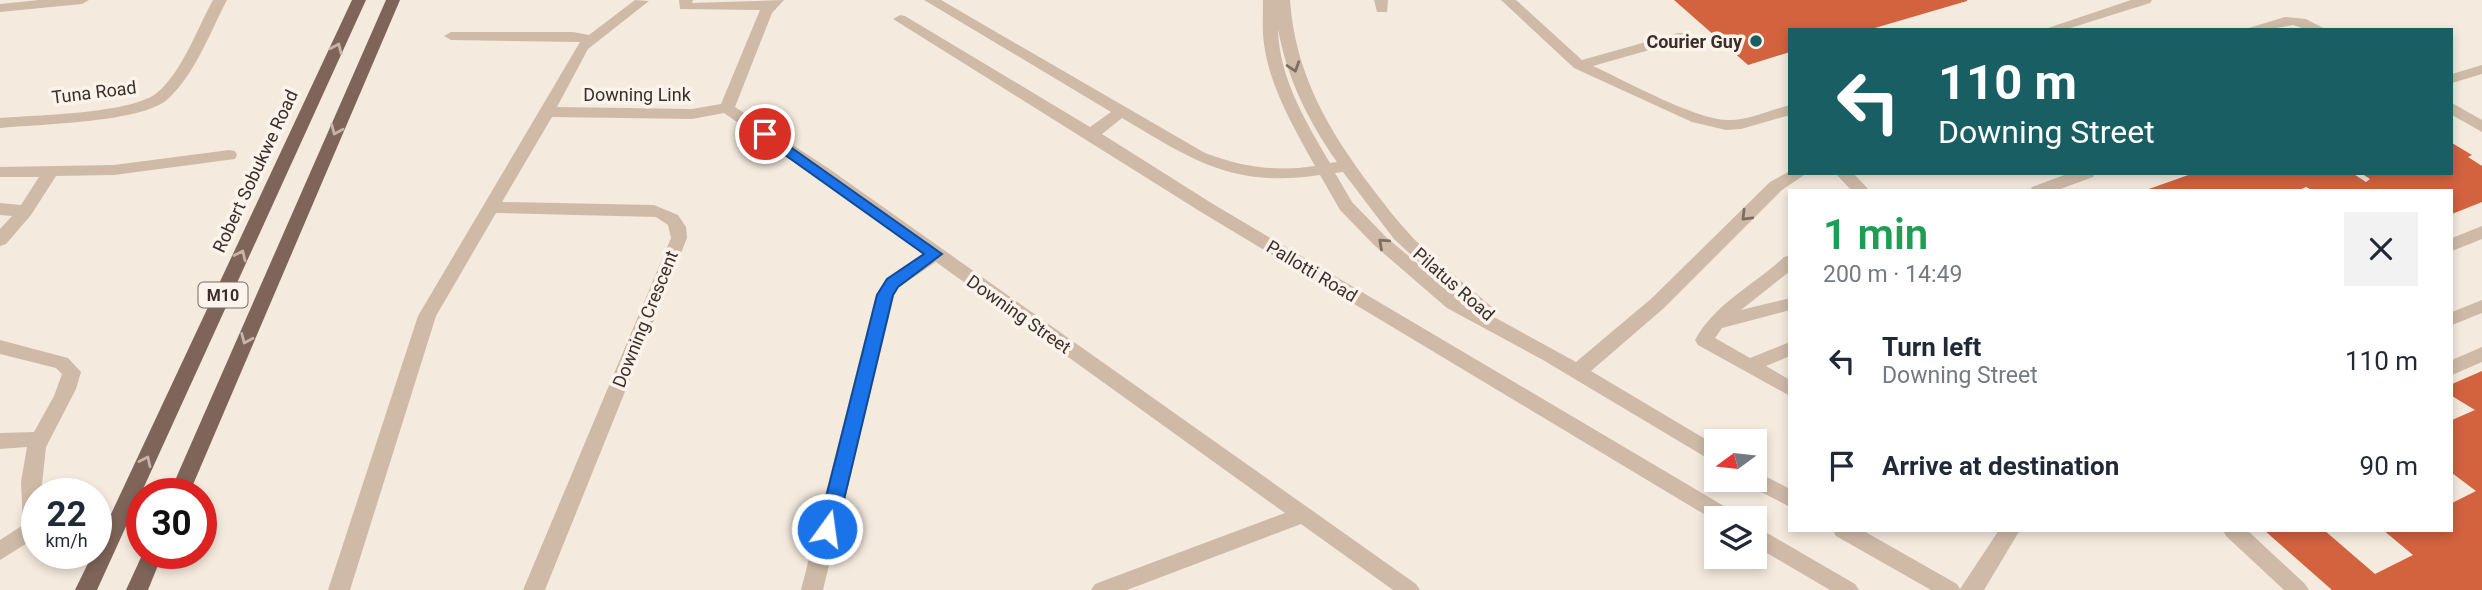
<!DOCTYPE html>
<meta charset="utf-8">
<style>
:root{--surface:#fff;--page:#f2f2f3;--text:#1f2937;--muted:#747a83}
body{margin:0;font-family:Roboto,sans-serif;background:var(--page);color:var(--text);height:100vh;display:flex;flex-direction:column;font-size:26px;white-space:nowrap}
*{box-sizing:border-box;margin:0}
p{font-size:23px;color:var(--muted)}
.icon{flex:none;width:38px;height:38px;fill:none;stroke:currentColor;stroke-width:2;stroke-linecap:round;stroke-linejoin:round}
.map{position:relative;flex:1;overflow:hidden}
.side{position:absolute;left:1788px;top:189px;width:665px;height:343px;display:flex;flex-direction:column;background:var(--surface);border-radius:0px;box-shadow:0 4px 10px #0003}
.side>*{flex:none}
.hud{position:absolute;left:1788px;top:28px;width:665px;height:147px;border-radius:0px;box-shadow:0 4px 10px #0003;background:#195e62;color:#fff;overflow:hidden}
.needle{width:46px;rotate:255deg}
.buttons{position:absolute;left:1704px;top:429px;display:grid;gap:14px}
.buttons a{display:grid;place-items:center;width:63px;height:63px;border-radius:0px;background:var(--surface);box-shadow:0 4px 10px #0003;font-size:35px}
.speed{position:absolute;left:21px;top:478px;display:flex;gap:14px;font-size:35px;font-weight:700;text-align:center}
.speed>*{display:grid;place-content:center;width:91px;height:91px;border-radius:50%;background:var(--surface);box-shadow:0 4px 10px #0003;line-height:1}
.speed small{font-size:18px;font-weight:400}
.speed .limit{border:10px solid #d22;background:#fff;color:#111}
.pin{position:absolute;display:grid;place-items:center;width:60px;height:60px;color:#fff;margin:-30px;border:4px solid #fff;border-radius:50%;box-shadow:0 2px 7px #0007}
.me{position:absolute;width:77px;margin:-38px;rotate:14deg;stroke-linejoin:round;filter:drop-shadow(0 0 5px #0008)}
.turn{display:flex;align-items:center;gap:24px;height:147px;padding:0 35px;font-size:32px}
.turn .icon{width:91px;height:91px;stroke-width:2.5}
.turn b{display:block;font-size:49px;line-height:60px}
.round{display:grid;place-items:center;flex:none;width:74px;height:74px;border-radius:0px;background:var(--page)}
.head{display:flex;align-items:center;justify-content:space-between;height:119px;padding:0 35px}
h1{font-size:42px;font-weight:600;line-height:52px;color:#1e9e55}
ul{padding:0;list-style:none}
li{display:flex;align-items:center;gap:21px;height:105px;padding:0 35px}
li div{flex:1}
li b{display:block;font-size:26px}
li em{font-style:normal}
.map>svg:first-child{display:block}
.building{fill:#d3623f}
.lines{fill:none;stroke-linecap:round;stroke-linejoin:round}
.minor{fill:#cfbaa8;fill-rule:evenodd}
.major{fill:#7f6559;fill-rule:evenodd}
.oneway{stroke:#c4b4aa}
.oneway2{stroke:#7e6e62}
.route{fill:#1a73e8;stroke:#114b97;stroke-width:2}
.poi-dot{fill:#195e62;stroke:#fcf4ec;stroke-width:2.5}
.labels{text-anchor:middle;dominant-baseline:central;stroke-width:7;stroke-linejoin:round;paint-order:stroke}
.shield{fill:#fcf4ec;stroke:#766a64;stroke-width:2}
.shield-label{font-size:16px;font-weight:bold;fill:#3c2f29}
.poi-label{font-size:18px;font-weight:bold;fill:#3c2f29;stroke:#fcf4ec;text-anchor:end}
.street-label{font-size:18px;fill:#3c2f29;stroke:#fcf4ec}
</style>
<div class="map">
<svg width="2482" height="590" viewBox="0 0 2482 590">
<rect width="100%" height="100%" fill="#f5eade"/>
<path class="building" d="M1674,0H1967V1L1868,30H1790V52L1748,65Z
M2452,143L2472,155L2468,157L2482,166V202L2452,214V191H2314L2306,187L2299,190L2300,191L2146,190L2194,173H2352L2366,182L2370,179L2361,173H2452Z
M2482,371V590H2332L2264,530H2324L2375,574L2413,555L2383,530H2452V503L2476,491L2452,473V420L2475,410L2452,396V384Z"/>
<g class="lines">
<path class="minor" d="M39,0H89L82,4L0,12V4Z
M213,0H227C210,32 196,72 169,98C144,123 38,124 0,128V118C35,115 133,114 158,92C183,70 197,29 213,0Z
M635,0L649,1L588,49L557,107L692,109L721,104L760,10L680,9L679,0H693L692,3L784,0L772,13L735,107L828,168L1416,584L1420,590H1393L1301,524L1127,590H1091L1095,584L1285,513L936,262L899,287L894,296L823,590H801L876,295L887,279L924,253L724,113L692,119L552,117L502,202L654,205L678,215L686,227L687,238L545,590H523L671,238L668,225L656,217L496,213L436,316L350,590H328L418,316L580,42L451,40L444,36L451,32H573L589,35Z
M924,0H941L1205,153C1242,167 1275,172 1315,166C1294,128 1270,88 1264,44C1262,30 1263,14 1263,0H1290C1295,73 1328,130 1372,188C1385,205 1398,222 1413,238C1438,263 1466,285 1493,308L1496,313L1494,317L1576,362L1652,298L1770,182L1790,171V173H1807L1782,190L1664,308L1591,371L1717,446V464L1543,360L1447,308L1374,245L1340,210L1320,175C1233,188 1194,161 1122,118L1102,134L1213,204L1734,512L1737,518H1717V522L1201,212L893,19L900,15L905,16L1090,127L1111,112ZM1278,29C1287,78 1308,121 1337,162L1330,163C1306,122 1279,78 1278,29ZM1343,172L1394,239L1450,291L1386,237L1352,202L1335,173Z
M1374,0H1388L1387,12H1377Z
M1501,0H1516L1582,60L1678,33H1688V39L1593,66C1626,81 1694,119 1727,120C1748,121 1770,110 1790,105V115L1741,129L1726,130L1692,122L1574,68Z
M2131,0H2152L2150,3L2064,30H2042Z
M2285,17L2306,19L2327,30H2308L2293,25L2265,30H2242Z
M2482,65V74L2452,83V74Z
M2452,103L2482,120V132L2452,115Z
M229,150L235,151L237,155L235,159L114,175L56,176L31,215L6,244L0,246V229L12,216L0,215V203L21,205L39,177H0V167L114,165Z
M1835,173H1853L1870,191H1852Z
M2070,173H2095L2093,177L2055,191H2030L2032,187Z
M2482,226V239L2452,251V238Z
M1790,255V271L1741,310L1790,298V310L1722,328L1715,338L1750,358L1790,342V356L1766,366L1790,380V396L1698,345L1695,340C1715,303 1754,285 1784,257Z
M2482,300V313L2452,325V312Z
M0,340L68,358L81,372L76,389L46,447L41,494H37V537L0,560V540L23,525L21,482L27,447L0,449V433L34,432L54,396L62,374L56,368L0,354Z
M2482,347V362L2452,375V360Z
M1755,471L1790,489V507L1748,485L1745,480H1755Z
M1755,526L1855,584L1859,590H1830L1755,546Z
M1833,530H1862L1957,584L1960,589L1999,530H2020L1984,590H1931L1836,536Z
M2223,530H2247L2305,584L2309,590H2284L2226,536Z"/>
<path class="major" d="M352,0H366L97,590H75L93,553H96V546Z
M386,0H400L189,494H169Z
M143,553H163L148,590H126Z"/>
</g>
<defs><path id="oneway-chevron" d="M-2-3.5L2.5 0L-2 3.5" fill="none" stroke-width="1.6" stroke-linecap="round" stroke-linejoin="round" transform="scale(1.75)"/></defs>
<g class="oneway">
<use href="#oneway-chevron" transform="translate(337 48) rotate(-66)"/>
<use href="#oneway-chevron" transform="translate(336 130) rotate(113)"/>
<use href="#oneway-chevron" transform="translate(241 255) rotate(-65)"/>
<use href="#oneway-chevron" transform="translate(246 339) rotate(113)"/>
<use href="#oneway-chevron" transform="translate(146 461) rotate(-65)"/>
</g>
<g class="oneway2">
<use href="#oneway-chevron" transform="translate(1294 67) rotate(72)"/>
<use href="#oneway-chevron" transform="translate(1746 216) rotate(135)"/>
<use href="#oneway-chevron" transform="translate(1383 243) rotate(-138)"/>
</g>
<path class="route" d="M765,129L942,254L898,287L893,295L837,529L834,534L827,536L821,534L818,529L877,295L887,279L924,254L760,137V131Z"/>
<circle class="poi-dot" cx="1756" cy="41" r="7"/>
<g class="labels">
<rect class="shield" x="198.5" y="282.5" width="49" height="25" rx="5"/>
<g class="shield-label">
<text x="223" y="295">M10</text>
</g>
<g class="poi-label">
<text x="1742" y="41">Courier Guy</text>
</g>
<g class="street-label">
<text transform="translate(94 92) rotate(-7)">Tuna Road</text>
<text x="637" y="94">Downing Link</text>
<text transform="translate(255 171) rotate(-65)">Robert Sobukwe Road</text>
<text transform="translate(1312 271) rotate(31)">Pallotti Road</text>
<text transform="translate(1454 284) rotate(41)">Pilatus Road</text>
<text transform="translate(1019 314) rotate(35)">Downing Street</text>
<text transform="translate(645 319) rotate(-68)">Downing Crescent</text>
</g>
</g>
</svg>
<div class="buttons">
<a><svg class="needle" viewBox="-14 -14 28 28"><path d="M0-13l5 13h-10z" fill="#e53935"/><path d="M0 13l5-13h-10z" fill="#747a83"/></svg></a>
<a><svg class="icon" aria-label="layers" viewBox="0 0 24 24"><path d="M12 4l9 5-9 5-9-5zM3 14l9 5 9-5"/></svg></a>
</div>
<div class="speed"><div>22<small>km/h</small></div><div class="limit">30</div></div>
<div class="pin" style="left:765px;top:134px;background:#d93025"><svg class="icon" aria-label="arrive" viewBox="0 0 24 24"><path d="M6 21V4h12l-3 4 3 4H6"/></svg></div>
<svg class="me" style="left:827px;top:529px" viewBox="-20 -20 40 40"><circle r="17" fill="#1a73e8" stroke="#fff" stroke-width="3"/><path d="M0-11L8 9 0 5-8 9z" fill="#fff"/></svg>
<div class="hud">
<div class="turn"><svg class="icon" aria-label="left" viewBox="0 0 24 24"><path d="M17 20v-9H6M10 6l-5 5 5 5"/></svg><div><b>110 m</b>Downing Street</div></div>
</div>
<section class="side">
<div class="head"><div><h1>1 min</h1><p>200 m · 14:49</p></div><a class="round"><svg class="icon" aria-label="close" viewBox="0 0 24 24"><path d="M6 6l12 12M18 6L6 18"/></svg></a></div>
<ul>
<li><svg class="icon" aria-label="left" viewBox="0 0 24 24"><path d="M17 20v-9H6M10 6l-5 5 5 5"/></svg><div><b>Turn left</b><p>Downing Street</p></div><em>110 m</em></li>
<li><svg class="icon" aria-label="arrive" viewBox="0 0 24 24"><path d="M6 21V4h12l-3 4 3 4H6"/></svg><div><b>Arrive at destination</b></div><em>90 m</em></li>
</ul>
</section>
</div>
